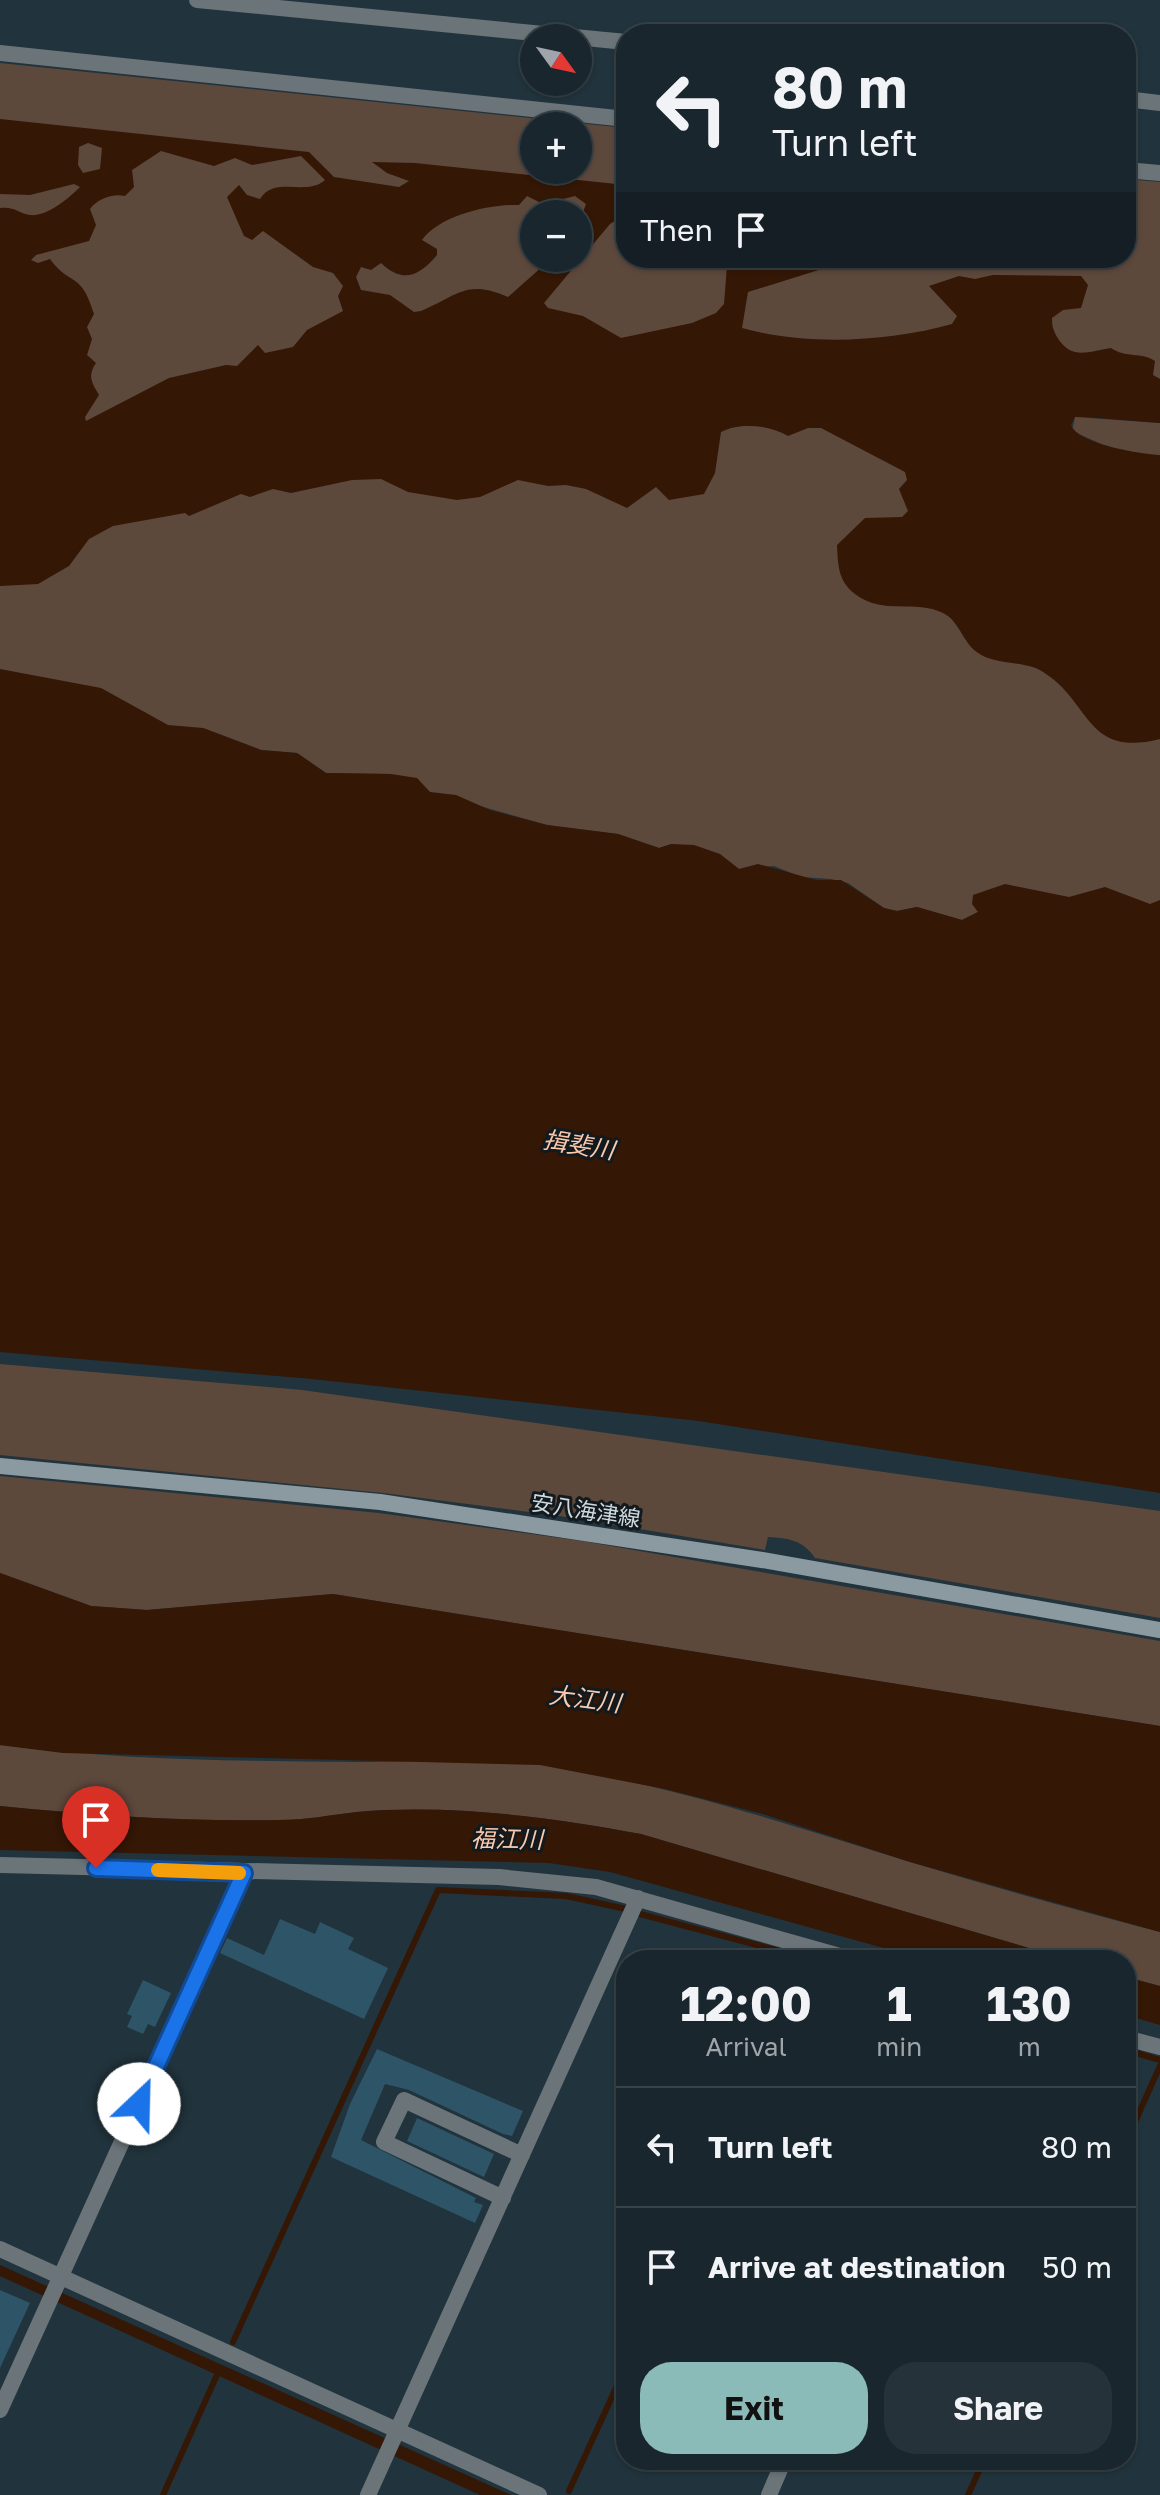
<!DOCTYPE html>
<meta charset="utf-8">
<style>
:root{--surface:#19262d;--page:#263239;--text:#f1f3f6;--muted:#9fa5aa;--line:#374349;--accent:#8bbbb9}
body{margin:0;font-family:"Golos Text","Noto Sans JP",sans-serif;background:var(--page);color:var(--text);height:100vh;display:flex;flex-direction:column;font-size:30px;white-space:nowrap}
*{box-sizing:border-box;margin:0}
p{font-size:26px;color:var(--muted)}
.icon{flex:none;width:44px;height:44px;fill:none;stroke:currentColor;stroke-width:2;stroke-linecap:round;stroke-linejoin:round}
.map{position:relative;flex:1;overflow:hidden}
.sheet{position:absolute;left:616px;top:1950px;width:520px;height:520px;display:flex;flex-direction:column;background:var(--surface);border-radius:32px;box-shadow:0 2px 6px #0004,0 0 0 2px var(--line)}
.sheet>*{flex:none}
.guide{position:absolute;left:616px;top:24px;width:520px;height:244px;border-radius:32px;box-shadow:0 2px 6px #0004,0 0 0 2px var(--line);background:#19262d;color:var(--text);overflow:hidden}
.needle{width:52px;rotate:123deg}
.controls{position:absolute;left:520px;top:24px;display:grid;gap:16px}
.controls a{display:grid;place-items:center;width:72px;height:72px;border-radius:50%;background:var(--surface);box-shadow:0 2px 6px #0004,0 0 0 2px var(--line);font-size:40px}
.pin{position:absolute;display:grid;place-items:center;width:68px;height:68px;color:#fff;margin:-82px -34px;border-radius:50% 50% 50% 0;rotate:-45deg;box-shadow:0 0 8px #0007}
.pin .icon{rotate:45deg}
.me{position:absolute;width:88px;margin:-44px;rotate:24deg;stroke-linejoin:round;filter:drop-shadow(0 0 6px #0008)}
.turn{display:flex;align-items:center;gap:28px;height:168px;padding:0 24px;font-size:36px}
.turn .icon{width:104px;height:104px;stroke-width:2.5}
.turn b{display:block;font-size:56px;line-height:68px}
.then{display:flex;align-items:center;height:76px;padding:0 24px;background:#0003;gap:16px;font-size:30px}
.eta{display:flex;justify-content:space-evenly;align-items:center;height:136px;text-align:center}
.eta b{font-size:48px;font-weight:700;line-height:56px}
.primary-button{display:flex;gap:16px;margin-top:auto;padding:16px 24px}
.primary-button a{flex:1;height:92px;border-radius:32px;background:var(--accent);color:#111;font-size:32px;font-weight:700;line-height:92px;text-align:center}
.primary-button a+a{background:var(--page);color:var(--text)}
ul{padding:0;list-style:none}
li{display:flex;align-items:center;gap:24px;height:120px;padding:0 24px;border-top:2px solid var(--line)}
li div{flex:1}
li b{display:block;font-size:30px}
li em{font-style:normal}
.map>svg:first-child{display:block}
.green{fill:#5d483c;fill-rule:evenodd}
.water{fill:#341705;fill-rule:evenodd}
.lines{fill:none;stroke-linecap:round;stroke-linejoin:round}
.stream{stroke:#341705;stroke-width:6}
.building{fill:#2d5567}
.street{stroke:#6b7479;stroke-width:16}
.secondary{stroke:#8b9aa1;stroke-width:16}
.route-casing{stroke:#114b97;stroke-width:20}
.route{stroke:#1a73e8;stroke-width:14}
.slow{stroke:#f59e0b;stroke-width:14}
.labels{text-anchor:middle;dominant-baseline:central;stroke-width:6;stroke-linejoin:round;paint-order:stroke}
.street-label{font-size:22px;fill:#ced9df;stroke:#121a1e}
.water-label{font-size:24px;font-style:italic;fill:#fbc9ae;stroke:#121a1e}
</style>
<div class="map">
<svg width="1160" height="2495" viewBox="0 0 1160 2495">
<rect width="100%" height="100%" fill="#21333c"/>
<path class="green" d="M0,63L626,128V258H1126V179L1160,182V398L738,344L734,319L99,427L0,416ZM534,126H578V170H534ZM534,214H578V258H534Z
M839,414L1160,562V923L978,912L962,920L917,907L897,911L884,908L848,883L831,879L801,877L774,866L739,869L727,860L672,844L659,848L618,834L547,825L430,792L391,774L326,773L297,753L261,750L203,728H176L0,685V573L79,535L183,495Z
M1075,417L1160,423V481L1108,447L1072,431Z
M0,1364L302,1390L1160,1511V1618L815,1558C803,1540 788,1538 768,1537L765,1550L574,1518L383,1493L0,1455Z
M0,1476L379,1513L582,1541L1160,1641V1726L333,1594L147,1610L91,1606L0,1573Z
M0,1745C117,1760 238,1761 356,1762C417,1763 481,1756 543,1765C669,1784 789,1825 910,1862C993,1887 1076,1910 1160,1932V1986L1126,1977V1960H1070L641,1834C551,1817 449,1804 357,1812C331,1815 306,1820 279,1820C186,1822 92,1815 0,1806Z"/>
<path class="water" d="M0,119L309,152L334,177L399,187L409,181L387,173L372,162L415,163L626,185V214L610,224L544,303L548,308L583,316L621,338L692,323L716,313L724,304L727,265L736,258H845L841,263L748,292L742,328C806,346 888,342 952,324L957,316L929,286L959,276L975,279L993,275L1081,276L1088,285L1081,308L1063,310L1052,318C1052,327 1053,329 1057,337C1071,360 1087,352 1111,348C1125,358 1142,352 1155,361L1153,375L1160,379V423L1085,417H1075L1071,425C1078,444 1140,454 1160,455V739C1085,758 1091,701 1043,672C1022,659 994,667 974,650C962,639 958,620 943,613C915,599 884,616 855,594C838,581 838,565 837,545L865,518L902,517L908,511L899,489L907,480L905,472L821,428H808L788,436C770,425 739,422 721,432L715,473L704,494L669,500L656,487L627,508L586,489L566,485L548,486L518,480L480,497L457,500L408,492L381,479L352,480L291,493L273,489L250,497L241,494L189,516L185,513L113,526L89,539L69,566L38,584L0,586V208C14,206 18,213 30,215C47,217 69,198 80,187L74,184L30,195L0,194ZM88,143L102,148L100,169L83,173L78,165L79,147ZM161,151L214,166L235,158L252,165L301,156L325,180C306,197 275,175 260,199L247,195L239,185L227,197L244,236L252,240L263,231L313,267L333,273L343,286L338,296L343,311L307,330L293,347L265,353L258,345L237,366L226,365L169,378L86,421L85,417L99,395C92,383 87,376 96,363L87,355L92,339L87,327L94,314C81,270 70,287 50,259L38,263L31,260L36,255L89,241L96,225L90,209C97,199 113,193 125,196L134,187L132,170ZM527,196L543,204L575,196L586,204L578,226V258H552L508,297C466,279 459,295 421,311L414,312L390,295L361,290L356,277L361,267L371,270L381,263C403,284 419,276 437,255V249L422,240C440,215 490,204 519,205Z
M0,669L101,688L168,725L203,728L261,750L297,753L326,773L391,774L417,778L430,792L456,795L490,810L547,825L618,834L659,848L671,844L694,845L720,854L739,869L758,864L816,880H841L884,908L897,911L917,907L962,920L978,912L972,904L973,895L1005,884L1069,897L1105,887L1150,904L1160,900V1493L699,1421L312,1379L0,1352Z
M0,1573L91,1606L147,1610L333,1594L1160,1726V1932L910,1862L763,1814L665,1789L540,1765L63,1753L0,1745Z
M0,1806C92,1815 186,1822 279,1820C306,1820 331,1815 357,1812C449,1804 551,1817 641,1834L1070,1960H927L610,1872L549,1863L0,1850Z
M1126,1977L1160,1986V2025L1126,2015Z
M0,2265L511,2495H480L0,2276Z"/>
<g class="lines">
<path class="stream" d="M640,1914L813,1960
M1126,2050L1160,2060
M1126,2142L1160,2066
M233,2342L438,1890L566,1896L626,1909
M569,2491L626,2366
M163,2495L217,2375
M968,2495L984,2460"/>
</g>
<path class="building" d="M280,1919L315,1934L320,1922L354,1938L348,1949L388,1968L364,2019L220,1953L227,1938L264,1955Z
M143,1980L171,1993L155,2027L148,2024L143,2034L127,2027L132,2016L127,2014Z
M377,2049L523,2111L512,2136L503,2134L409,2090L385,2084L361,2140L476,2198L474,2202L483,2205L475,2223L331,2157L350,2104Z
M417,2118L494,2154L484,2177L407,2141Z
M0,2290L30,2303L0,2368Z"/>
<g class="lines">
<path class="street" d="M197,0L626,42
M0,53L626,119
M1126,99L1160,103
M1126,170L1160,173
M0,1865L499,1877L596,1887L854,1960
M1126,2038L1160,2047
M503,2198L384,2142L404,2100L522,2155
M0,2249L539,2495
M0,2410L244,1873
M368,2495L638,1898
M769,2495L784,2460"/>
<path class="secondary" d="M0,1466L380,1502L762,1560L1160,1630"/>
</g>
<g class="lines">
<defs>
<path id="route" d="M96,1868L244,1873L139,2104"/>
</defs>
<use href="#route" class="route-casing"/>
<use href="#route" class="route"/>
<path class="slow" d="M158,1870L239,1873"/>
</g>
<g class="labels">
<g class="street-label">
<text transform="translate(586 1510) rotate(9)">安八海津線</text>
</g>
<g class="water-label">
<text transform="translate(579 1144) rotate(9)">揖斐川</text>
<text transform="translate(585 1698) rotate(7)">大江川</text>
<text transform="translate(507 1838) rotate(1)">福江川</text>
</g>
</g>
</svg>
<div class="controls">
<a><svg class="needle" viewBox="-14 -14 28 28"><path d="M0-13l5 13h-10z" fill="#e53935"/><path d="M0 13l5-13h-10z" fill="#9fa5aa"/></svg></a>
<a>+</a>
<a>−</a>
</div>
<div class="pin" style="left:96px;top:1868px;background:#d93025"><svg class="icon" aria-label="arrive" viewBox="0 0 24 24"><path d="M6 21V4h12l-3 4 3 4H6"/></svg></div>
<svg class="me" style="left:139px;top:2104px" viewBox="-20 -20 40 40"><circle r="19" fill="#fff"/><path d="M0-13L10 11 0 6-10 11z" fill="#1a73e8"/></svg>
<div class="guide">
<div class="turn"><svg class="icon" aria-label="left" viewBox="0 0 24 24"><path d="M17 20v-9H6M10 6l-5 5 5 5"/></svg><div><b>80 m</b>Turn left</div></div>
<div class="then">Then<svg class="icon" aria-label="arrive" viewBox="0 0 24 24"><path d="M6 21V4h12l-3 4 3 4H6"/></svg></div>
</div>
<section class="sheet">
<div class="eta">
<div><b>12:00</b><p>Arrival</p></div>
<div><b>1</b><p>min</p></div>
<div><b>130</b><p>m</p></div>
</div>
<ul>
<li><svg class="icon" aria-label="left" viewBox="0 0 24 24"><path d="M17 20v-9H6M10 6l-5 5 5 5"/></svg><div><b>Turn left</b></div><em>80 m</em></li>
<li><svg class="icon" aria-label="arrive" viewBox="0 0 24 24"><path d="M6 21V4h12l-3 4 3 4H6"/></svg><div><b>Arrive at destination</b></div><em>50 m</em></li>
</ul>
<div class="primary-button"><a>Exit</a><a>Share</a></div>
</section>
</div>
